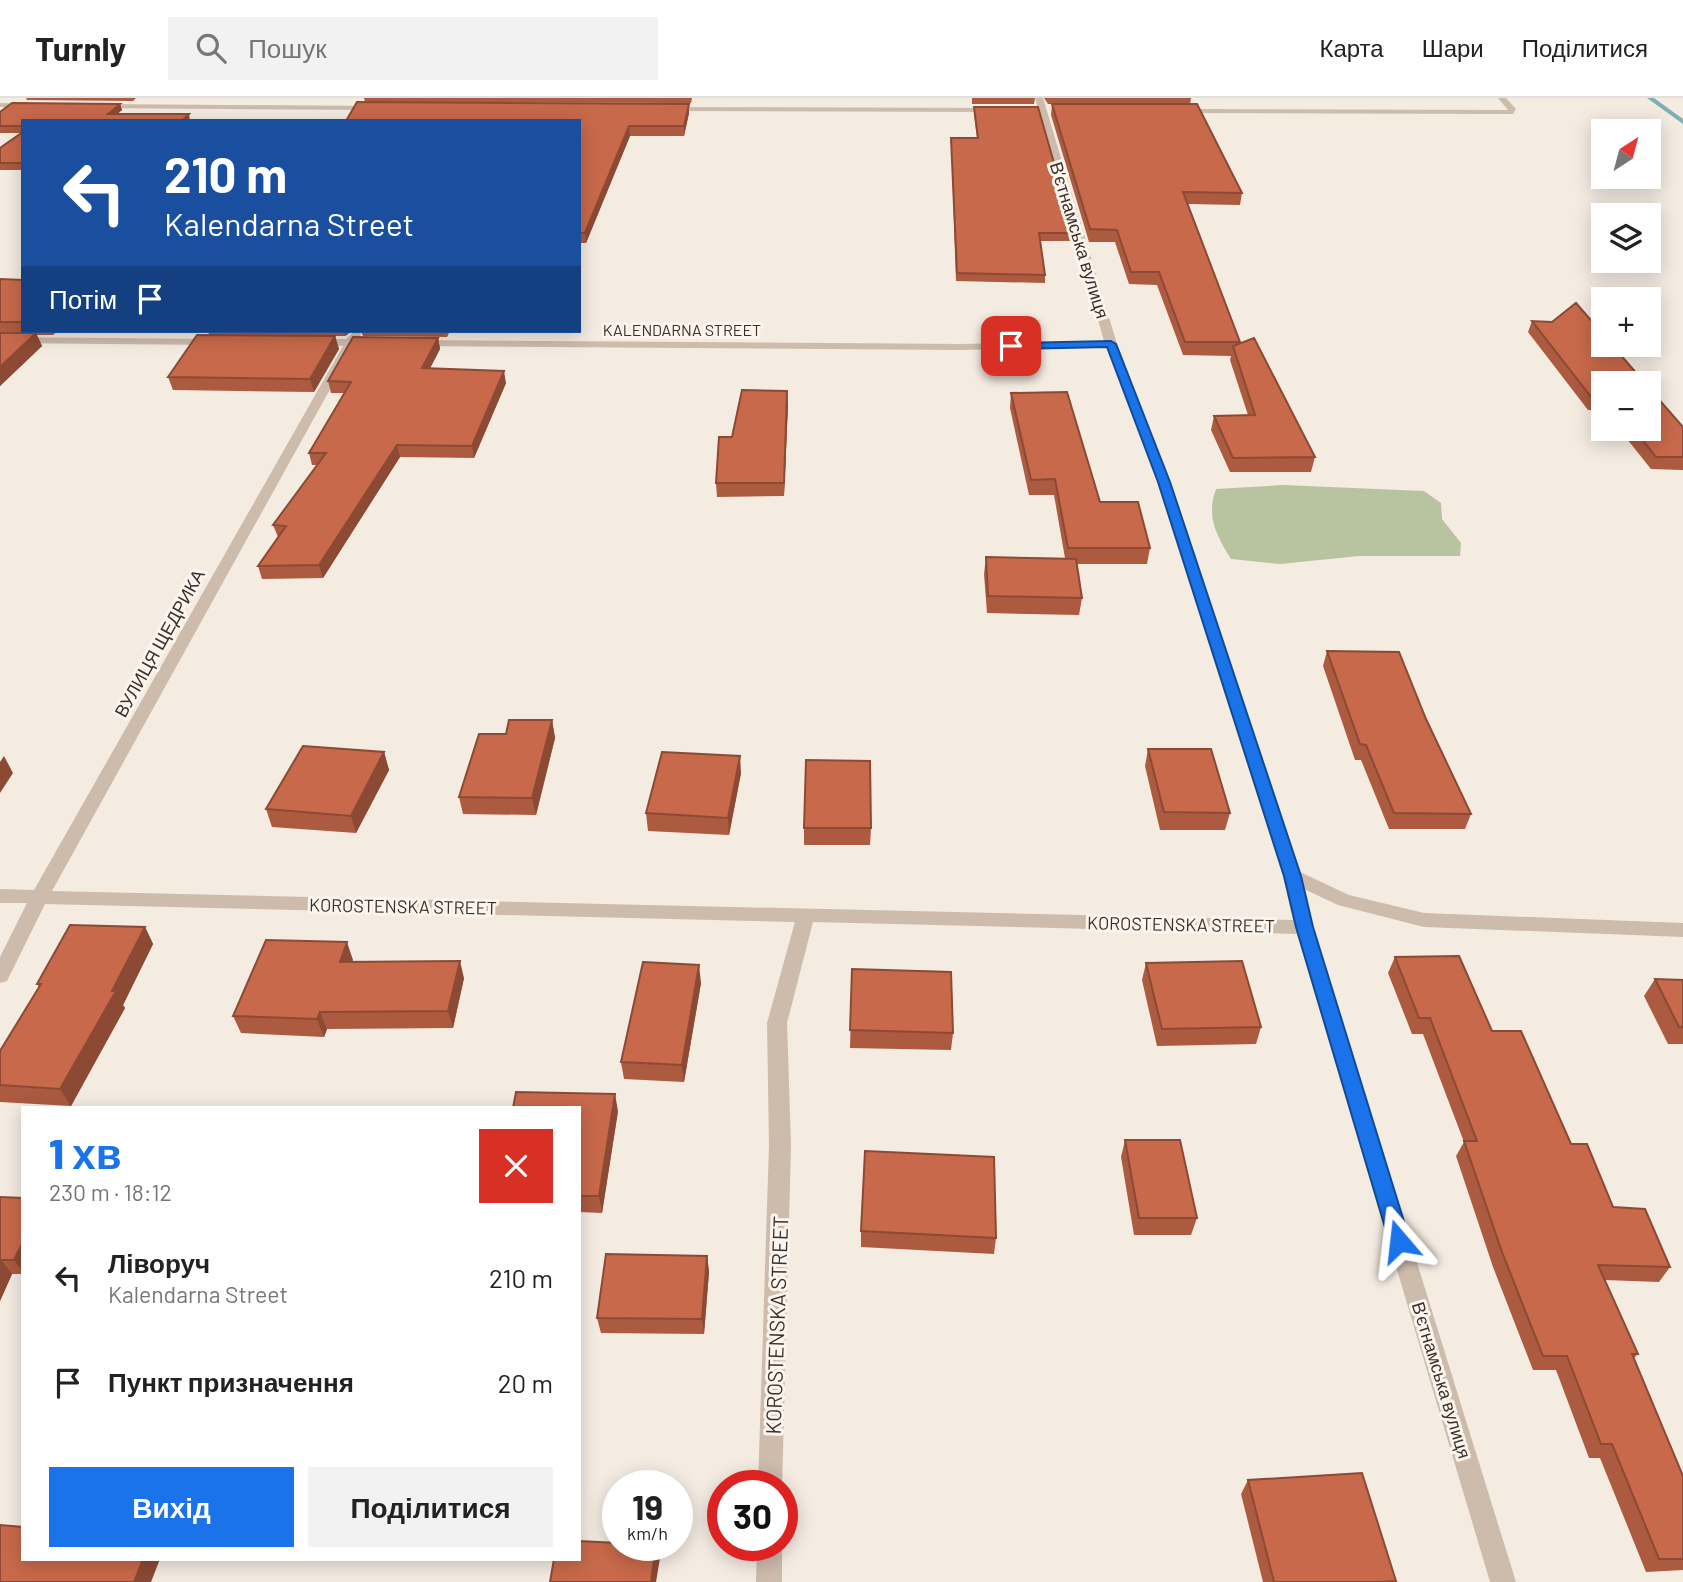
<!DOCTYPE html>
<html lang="uk">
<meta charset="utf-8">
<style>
:root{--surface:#fff;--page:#f2f2f2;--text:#222;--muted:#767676;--line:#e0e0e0;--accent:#1a73e8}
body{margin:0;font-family:Barlow,sans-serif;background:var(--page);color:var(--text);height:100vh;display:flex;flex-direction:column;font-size:26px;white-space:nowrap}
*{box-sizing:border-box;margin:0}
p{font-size:23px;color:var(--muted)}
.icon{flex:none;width:38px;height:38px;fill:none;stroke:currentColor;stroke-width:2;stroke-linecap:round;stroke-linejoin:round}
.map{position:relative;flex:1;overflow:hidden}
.details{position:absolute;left:21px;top:1008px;width:560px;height:455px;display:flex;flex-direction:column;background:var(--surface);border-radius:0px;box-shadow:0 4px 18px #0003}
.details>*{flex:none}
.hud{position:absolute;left:21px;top:21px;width:560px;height:214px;border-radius:0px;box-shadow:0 4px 18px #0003;background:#1a4fa0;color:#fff;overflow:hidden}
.needle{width:46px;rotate:36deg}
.controls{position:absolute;left:1591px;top:21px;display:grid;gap:14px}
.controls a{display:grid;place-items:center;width:70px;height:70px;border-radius:0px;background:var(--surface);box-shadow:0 4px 18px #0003;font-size:35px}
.speed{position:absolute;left:602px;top:1372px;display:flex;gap:14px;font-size:35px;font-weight:700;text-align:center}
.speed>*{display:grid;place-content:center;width:91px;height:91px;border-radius:50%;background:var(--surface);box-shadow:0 4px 18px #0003;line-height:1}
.speed small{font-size:18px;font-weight:400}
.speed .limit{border:10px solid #d22;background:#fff;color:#111}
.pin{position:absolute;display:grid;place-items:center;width:60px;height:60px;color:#fff;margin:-30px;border-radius:14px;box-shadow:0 4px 10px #0006}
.me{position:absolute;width:77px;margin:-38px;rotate:343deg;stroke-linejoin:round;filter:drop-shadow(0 0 5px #0008)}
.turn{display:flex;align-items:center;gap:24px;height:147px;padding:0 28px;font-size:32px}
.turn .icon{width:91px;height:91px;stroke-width:2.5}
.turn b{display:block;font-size:49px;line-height:60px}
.then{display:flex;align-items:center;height:66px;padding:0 28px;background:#0003;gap:14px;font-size:26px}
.round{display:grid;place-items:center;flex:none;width:74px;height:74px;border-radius:0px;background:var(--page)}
.summary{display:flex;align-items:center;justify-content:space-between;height:119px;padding:0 28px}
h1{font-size:42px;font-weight:800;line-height:52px;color:var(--accent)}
.button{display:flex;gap:14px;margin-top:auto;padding:14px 28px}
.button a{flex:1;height:80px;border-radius:0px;background:var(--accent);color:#fff;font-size:28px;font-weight:800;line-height:80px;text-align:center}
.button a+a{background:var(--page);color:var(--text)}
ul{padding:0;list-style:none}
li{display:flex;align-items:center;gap:21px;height:105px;padding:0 28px}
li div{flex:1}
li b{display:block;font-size:26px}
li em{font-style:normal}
header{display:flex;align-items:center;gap:42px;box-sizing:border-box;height:98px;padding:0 35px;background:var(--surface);border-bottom:2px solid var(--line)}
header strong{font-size:33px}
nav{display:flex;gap:38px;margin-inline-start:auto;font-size:24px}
.search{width:490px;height:63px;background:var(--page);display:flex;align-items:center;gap:18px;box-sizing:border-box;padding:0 24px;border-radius:0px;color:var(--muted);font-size:26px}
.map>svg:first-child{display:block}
.green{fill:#b8c4a0}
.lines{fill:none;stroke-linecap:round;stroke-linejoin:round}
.stream{fill:#7fb0b2;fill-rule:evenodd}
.minor{fill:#cdbbac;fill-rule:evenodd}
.wall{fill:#ac5a40}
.shaded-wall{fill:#8c4a34}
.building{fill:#c8694b;stroke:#8c4a34;stroke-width:2}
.route{fill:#1a73e8;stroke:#114b97;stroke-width:2}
.labels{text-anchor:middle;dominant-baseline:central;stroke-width:6;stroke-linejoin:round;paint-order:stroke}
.far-street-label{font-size:16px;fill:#3b302b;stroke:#fbf5ee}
.street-label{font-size:18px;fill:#3b302b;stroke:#fbf5ee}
.near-street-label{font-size:21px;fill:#3b302b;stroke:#fbf5ee}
</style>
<header>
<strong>Turnly</strong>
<div class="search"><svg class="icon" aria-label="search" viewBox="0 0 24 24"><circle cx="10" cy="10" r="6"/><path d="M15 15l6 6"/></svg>Пошук</div>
<nav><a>Карта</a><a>Шари</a><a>Поділитися</a></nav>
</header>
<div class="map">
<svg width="1683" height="1484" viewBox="0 0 1683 1484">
<rect width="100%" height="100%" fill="#f4ebe1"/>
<path class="green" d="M1283,387L1424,393L1441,405L1442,421L1461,445L1460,458H1359L1280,466L1231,461C1216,437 1206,418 1216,391Z"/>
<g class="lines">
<path class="stream" d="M1647,0H1654L1683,21V26Z"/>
<path class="minor" d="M1035,0H1043L1117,246L1170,384L1300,774L1349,797L1424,815L1683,825V839L1424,829L1338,807L1304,791L1313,829L1516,1484H1490L1297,836L813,824L787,925L791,1047L782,1392V1388H758L769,1047L767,925L795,824L45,806L7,883L0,885V859L27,805H0V791L34,792L343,248L313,247L307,244L313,241H346L355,233L361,236L358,241L373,242L379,245L373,248H354L52,793L1293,822L1283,778L1158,384L1107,249L960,252L418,248L412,245L418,242L960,246L1104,243Z
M1498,0H1506L1516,11L1513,16L1178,15L1174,13L1178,11L1508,12Z
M0,5L34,6L38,8L34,10L0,9Z
M97,6L377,8L381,10L377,12L94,10Z
M667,9L996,10L1000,12L996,14L664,13Z
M0,239L215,241L221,244L215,247L0,245Z
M782,1445V1484H756L757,1447H782Z"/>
</g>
<path class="wall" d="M26,0H136L133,3L27,2Z
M364,0H692L691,5L365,4Z
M972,0H1035L1034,6H972Z
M1044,0H1191L1190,6L1242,95L1240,107L1188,106L1240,244L1315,359L1311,374H1230L1211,332L1214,318L1248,317L1230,262L1231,258L1183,257L1157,187L1129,186L1115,144H1089L1051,17L1052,6H1048Z
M120,6L122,12L117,16L190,22L23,23V72H0V50L21,35H0V14Z
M974,9L1074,135L1073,143H1040L1045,177V185L956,183L951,40H977L974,16Z
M689,15L684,38H630L586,145H579V23Z
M0,181L23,182V233H58L53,237H37L42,248L0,288Z
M1532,223L1603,285V312H1588L1528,234Z
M208,233H352L345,238H335L339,251L314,294L173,292L168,279L209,237Z
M360,233H450L447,239L363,238L361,233Z
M438,240L440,251L430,270L506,285L474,360L400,359L323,480L262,481L258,468L278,439L273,427L317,367H312L309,355L344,295H331L328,283Z
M1011,295L1100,404L1150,450L1147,466H1076L1082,500L1079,517L987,515L984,476L986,459L1065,460L1054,397H1029L1010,310Z
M788,306L784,398L717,399L716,385Z
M1683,329V372L1651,371L1619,331H1648Z
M1327,553L1426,621L1471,716L1465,731H1389L1361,662H1355L1323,568Z
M552,622L555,640L536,717L463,716L459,699L506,636Z
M1148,651L1230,715L1225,732H1160L1145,668Z
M384,654L389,672L356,735L272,729L266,711Z
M741,675L729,737L648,733L646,715Z
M804,730H871L870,747H804Z
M145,829L153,846L123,907L125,910L71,1008L0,1004V953L39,889L37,886Z
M1395,859L1492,933L1571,1046L1613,1109L1670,1169L1659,1184L1605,1182L1638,1256L1634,1260L1683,1378V1472L1646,1474L1600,1360H1589L1556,1272H1533L1493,1169L1456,1058L1464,1044L1423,936H1412L1388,875Z
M353,862L352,864L464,880L453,930L327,931L324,939L241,935L233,918Z
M1146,865L1261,929L1256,946L1157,948L1142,882Z
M852,871L953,935L951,952L850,950Z
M1655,881L1683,882V946H1668L1644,898Z
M701,885L684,984L624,981L621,964Z
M579,1010L618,1013L602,1115L579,1114Z
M1125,1042L1197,1120L1191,1137H1134L1121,1059Z
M0,1099L23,1100V1176H12L0,1203Z
M861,1133L996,1140L994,1156L861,1149Z
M707,1158L709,1174L704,1236L601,1235L597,1220Z
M1248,1382L1396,1483V1484H1263L1241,1396Z"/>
<path class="shaded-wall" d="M120,6L122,12L110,22L108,16Z
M689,6V15L684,38V28Z
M189,16L190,23H182Z
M629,28L630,38L586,145L585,135Z
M344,233H352L345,238Z
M36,235L42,248L0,288V269Z
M335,238L339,251L314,294L310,281Z
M438,240L440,251L424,282L422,270Z
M504,273L506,285L474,360L472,348Z
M787,293L788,306L784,398V385Z
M397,347L400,359L323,480L319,467Z
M552,622L555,640L536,717L532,700Z
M384,654L389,672L356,735L351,718Z
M4,658L13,675L0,695V664Z
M740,658L741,675L729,737L728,720Z
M145,829L153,846L123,907L125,910L71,1008L60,991L112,893Z
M347,844L353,862L346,881L340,864Z
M460,863L464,880L453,930L448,913Z
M699,867L701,885L684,984L682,967Z
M320,914L327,931L324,939L317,921Z
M615,996L618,1013L602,1115L599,1098Z
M23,1144V1174L14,1162Z
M707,1158L709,1174L704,1236L702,1221Z
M1,1162L12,1176L0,1203V1164Z
M656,1447L660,1460L656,1484H651Z
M143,1461H160L151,1484H134Z"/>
<path class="building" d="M357,4L689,6L684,28H629L585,135H579V23H346Z
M12,5L120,6L108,16H189L182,23H23V28H0V14Z
M1052,6H1197L1242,95L1183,94L1240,244H1185L1159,174H1131L1117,132L1090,131Z
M974,9H1038L1074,135H1039L1045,177L957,175L951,40H978Z
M23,34V65H0V50Z
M0,181L23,182V224H0Z
M1576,205L1603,236V247H1612L1645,285H1603V300H1592L1532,223L1552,224Z
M0,235H36L0,269Z
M197,237L335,238L310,281L168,279Z
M353,239L438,240L422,270L504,273L472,348L397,347L319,467L258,468L286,428L273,427L326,355H309L351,284L328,283Z
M1254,240L1315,359L1233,360L1214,318L1255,317L1233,248Z
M1648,289L1683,329V359H1656L1634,331H1648Z
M742,292L787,293L784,385H716L719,339H732Z
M1067,294L1100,404H1138L1150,450H1068L1055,381L1031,382L1011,295Z
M986,459L1076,461L1082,500L988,498Z
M1327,553L1399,554L1426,621L1471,716L1394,715L1366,647L1360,646Z
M509,622H552L532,700L459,699L479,636H506Z
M303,648L384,654L351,718L266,711Z
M1148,651H1211L1230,715L1164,714Z
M662,654L740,658L728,720L646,715Z
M806,662L870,663L871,730H804Z
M70,827L145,829L112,893H116L60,991L0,987V953L41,886H37Z
M266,842L347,844L340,864L460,863L448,913L320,914L317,921L233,918Z
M1459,858L1492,933H1521L1571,1046H1587L1613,1109L1645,1111L1670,1169L1598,1167L1638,1256H1632L1683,1378V1461H1659L1612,1346H1601L1567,1258H1543L1502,1154L1464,1043H1477L1430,920H1419L1395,859Z
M1242,863L1261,929L1162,931L1146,865Z
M643,864L699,867L682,967L621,964Z
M852,871L951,874L953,935L850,932Z
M1655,881L1683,882V929H1679Z
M516,994L615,996L599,1098H579V1010H513Z
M1125,1042H1180L1197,1120H1139Z
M865,1053L994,1059L996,1140L861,1133Z
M0,1099L23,1100V1144L14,1162H1L0,1164Z
M606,1156L707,1158L702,1221L597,1220Z
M1362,1375L1396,1483L1380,1484H1274L1248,1382Z
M0,1427L23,1429V1461H143L134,1484H0Z
M579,1443L618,1445V1447H656L651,1484H550L554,1461H579Z"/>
<path class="route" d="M1111,243L1116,246L1170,384L1301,778L1313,829L1410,1143L1407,1150L1399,1153L1392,1150L1389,1143L1296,829L1284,778L1158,384L1107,249L1011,251L1006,248L1011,245Z"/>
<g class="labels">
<g class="far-street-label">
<text x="682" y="231">KALENDARNA STREET</text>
</g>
<g class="street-label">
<text transform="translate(1080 142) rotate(73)">Вʼєтнамська вулиця</text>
<text transform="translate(159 545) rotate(-61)">ВУЛИЦЯ ЩЕДРИКА</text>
<text transform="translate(403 808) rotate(1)">KOROSTENSKA STREET</text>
<text transform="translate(1181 826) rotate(1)">KOROSTENSKA STREET</text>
<text transform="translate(1442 1282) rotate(73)">Вʼєтнамська вулиця</text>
</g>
<g class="near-street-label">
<text transform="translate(776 1227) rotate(-88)">KOROSTENSKA STREET</text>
</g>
</g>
</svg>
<div class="controls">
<a><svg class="needle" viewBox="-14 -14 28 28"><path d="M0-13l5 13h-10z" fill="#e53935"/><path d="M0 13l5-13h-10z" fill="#767676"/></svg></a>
<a><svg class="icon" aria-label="layers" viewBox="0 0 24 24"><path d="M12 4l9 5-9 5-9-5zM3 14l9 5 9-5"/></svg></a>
<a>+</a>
<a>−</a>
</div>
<div class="speed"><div>19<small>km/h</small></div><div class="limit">30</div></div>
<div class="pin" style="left:1011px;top:248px;background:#d93025"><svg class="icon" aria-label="arrive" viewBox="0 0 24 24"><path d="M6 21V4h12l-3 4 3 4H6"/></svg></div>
<svg class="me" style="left:1399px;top:1143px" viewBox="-20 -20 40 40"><path d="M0-17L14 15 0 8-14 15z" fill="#1a73e8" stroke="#fff" stroke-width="4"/></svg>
<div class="hud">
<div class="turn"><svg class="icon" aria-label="left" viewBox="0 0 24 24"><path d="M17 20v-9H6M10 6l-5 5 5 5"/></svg><div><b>210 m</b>Kalendarna Street</div></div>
<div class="then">Потім<svg class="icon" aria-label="arrive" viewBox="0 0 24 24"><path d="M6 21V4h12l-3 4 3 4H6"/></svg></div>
</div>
<section class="details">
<div class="summary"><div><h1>1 хв</h1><p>230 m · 18:12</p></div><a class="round" style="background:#d93025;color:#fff"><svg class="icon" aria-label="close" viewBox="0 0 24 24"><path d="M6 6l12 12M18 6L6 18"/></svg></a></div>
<ul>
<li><svg class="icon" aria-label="left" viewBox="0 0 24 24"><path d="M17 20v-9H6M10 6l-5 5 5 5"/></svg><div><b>Ліворуч</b><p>Kalendarna Street</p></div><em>210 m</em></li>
<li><svg class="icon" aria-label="arrive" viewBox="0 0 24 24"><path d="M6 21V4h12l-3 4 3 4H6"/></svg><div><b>Пункт призначення</b></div><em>20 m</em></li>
</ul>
<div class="button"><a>Вихід</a><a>Поділитися</a></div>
</section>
</div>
